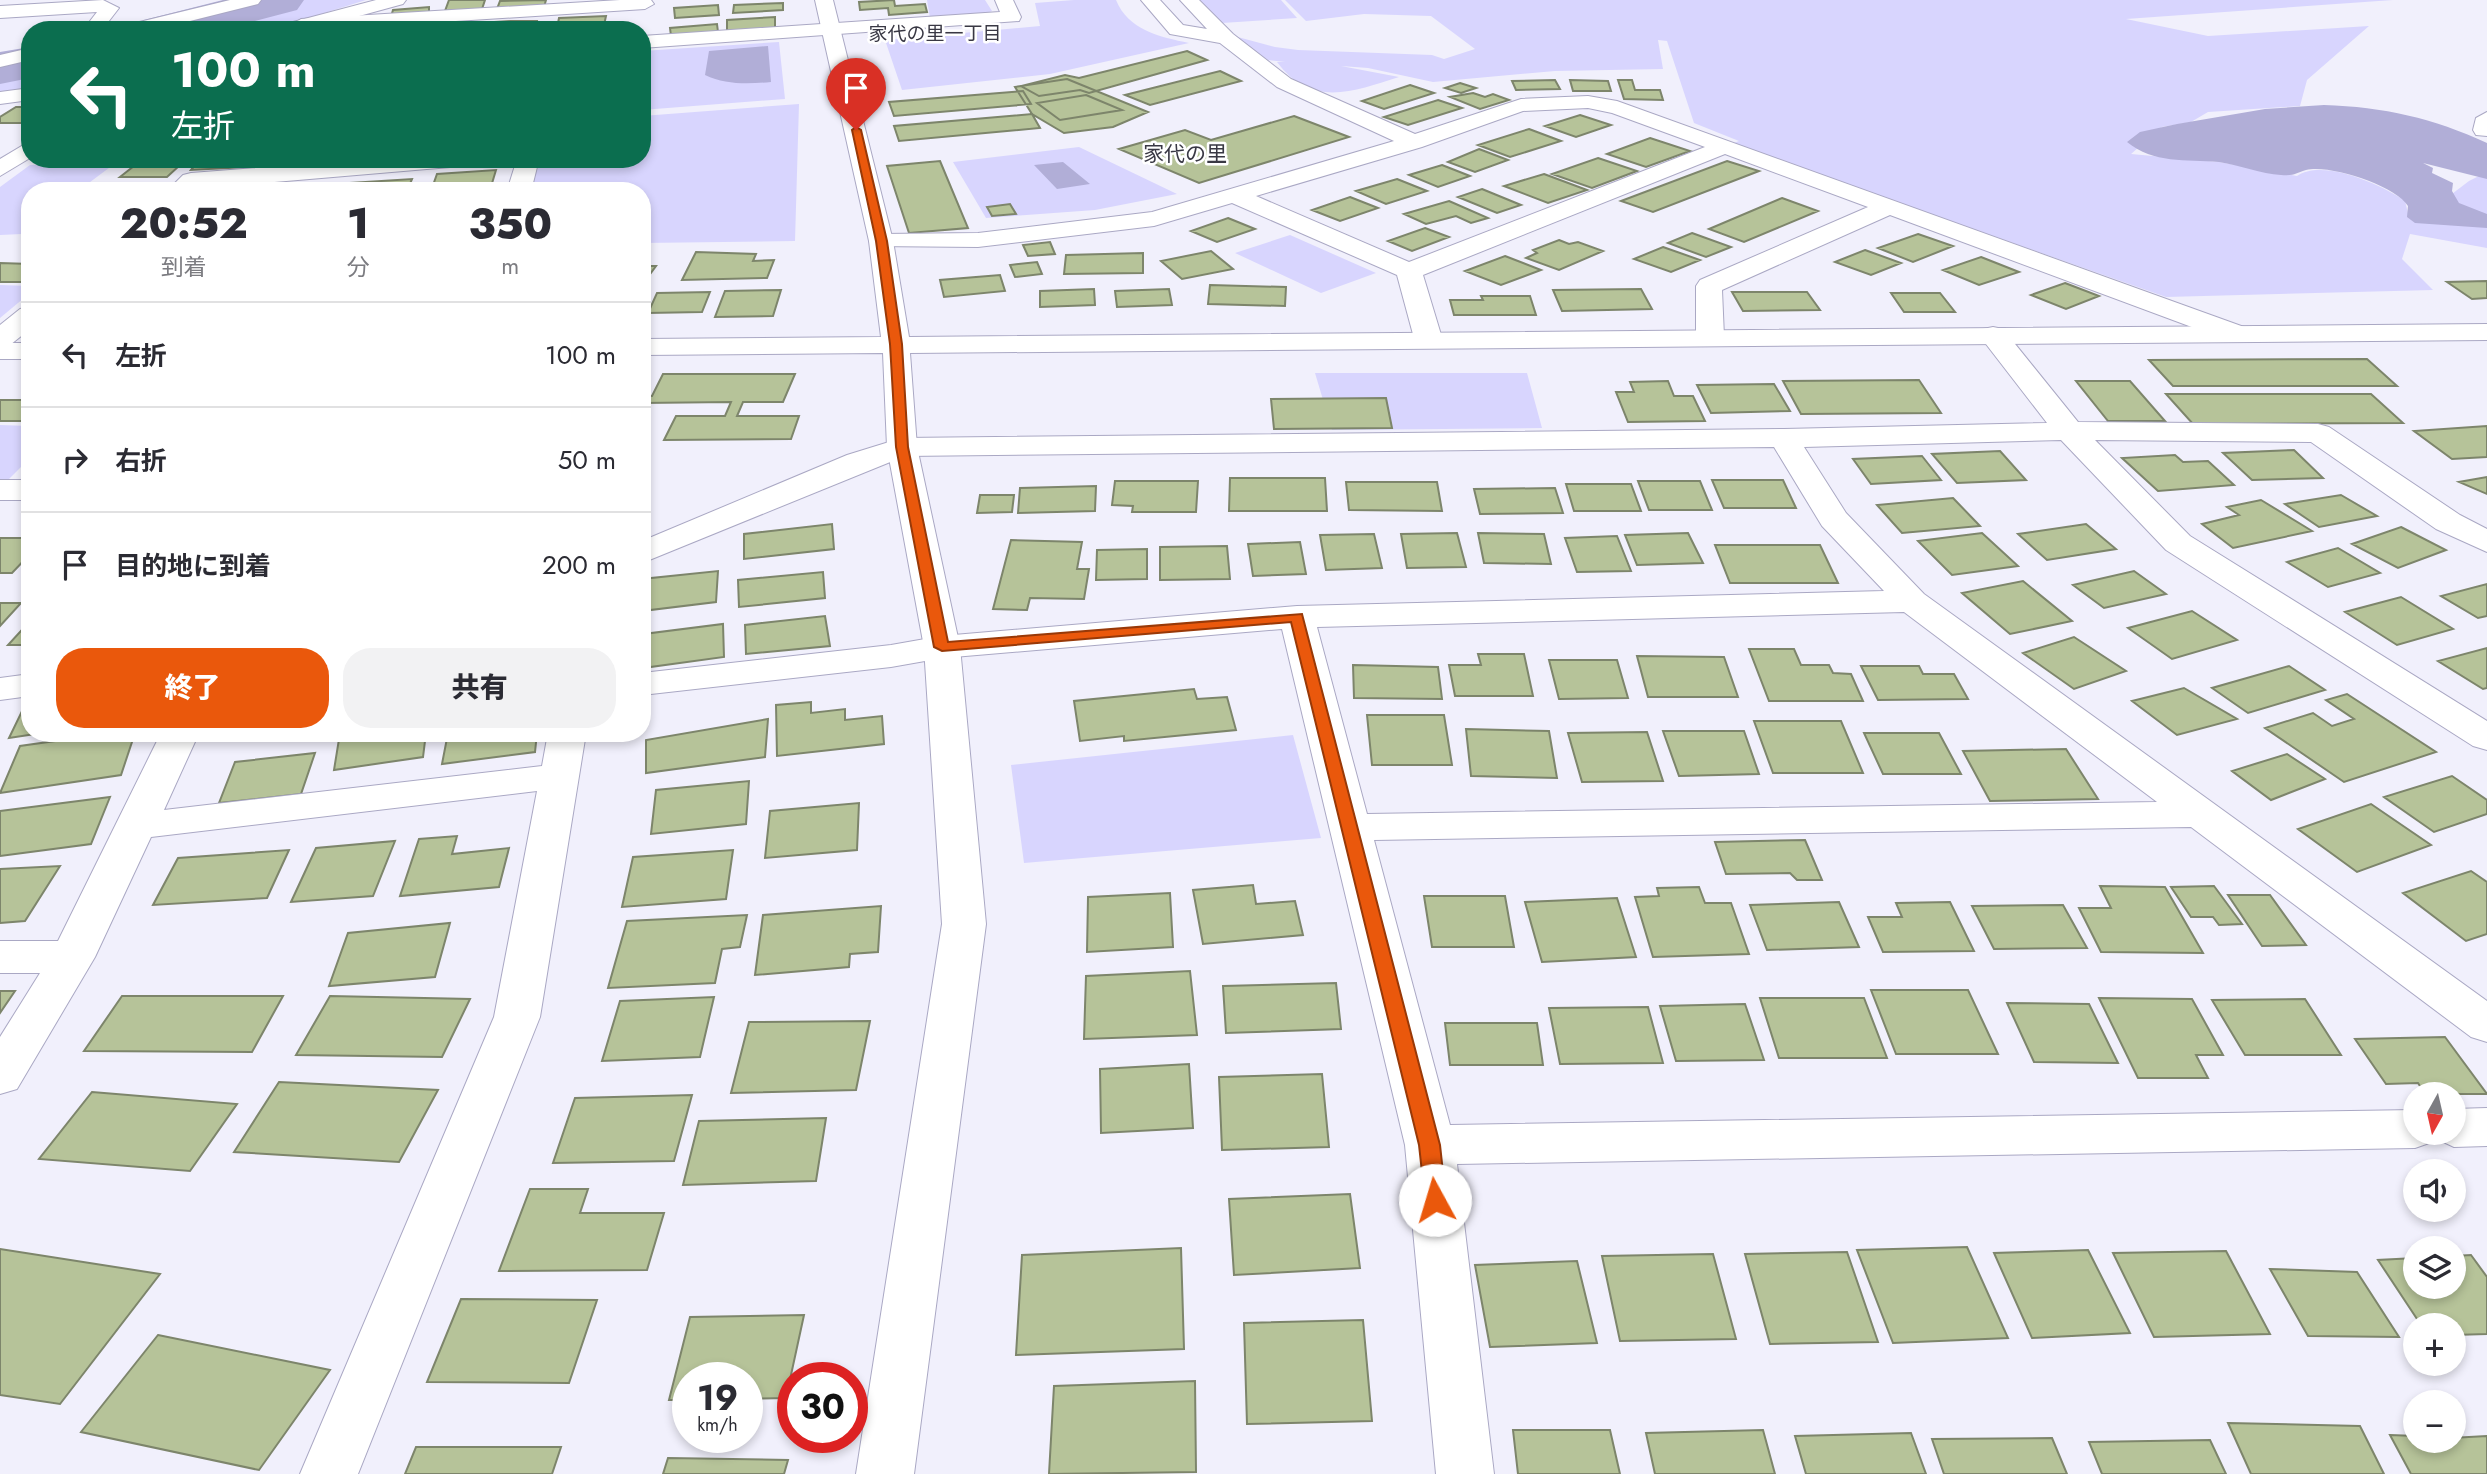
<!DOCTYPE html>
<html lang="ja">
<meta charset="utf-8">
<style>
:root{--surface:#fff;--page:#f2f2f3;--text:#2b2b33;--muted:#7c7c81;--line:#e1e1e2;--accent:#ea580c}
body{margin:0;font-family:Jost,"Noto Sans JP",sans-serif;background:var(--page);color:var(--text);height:100vh;display:flex;flex-direction:column;font-size:26px;white-space:nowrap}
*{box-sizing:border-box;margin:0}
p{font-size:23px;color:var(--muted)}
.icon{flex:none;width:38px;height:38px;fill:none;stroke:currentColor;stroke-width:2;stroke-linecap:round;stroke-linejoin:round}
.map{position:relative;flex:1;overflow:hidden}
.panel{position:absolute;left:21px;top:182px;width:630px;height:560px;display:flex;flex-direction:column;background:var(--surface);border-radius:28px;box-shadow:0 4px 10px #0003}
.panel>*{flex:none}
.banner{position:absolute;left:21px;top:21px;width:630px;height:147px;border-radius:28px;box-shadow:0 4px 10px #0003;background:#0b6e4f;color:#fff;overflow:hidden}
.needle{width:46px;rotate:188deg}
.fabs{position:absolute;left:2403px;top:1082px;display:grid;gap:14px}
.fabs a{display:grid;place-items:center;width:63px;height:63px;border-radius:50%;background:var(--surface);box-shadow:0 4px 10px #0003;font-size:35px}
.speed{position:absolute;left:672px;top:1362px;display:flex;gap:14px;font-size:35px;font-weight:700;text-align:center}
.speed>*{display:grid;place-content:center;width:91px;height:91px;border-radius:50%;background:var(--surface);box-shadow:0 4px 10px #0003;line-height:1}
.speed small{font-size:18px;font-weight:400}
.speed .limit{border:10px solid #d22;background:#fff;color:#111}
.pin{position:absolute;display:grid;place-items:center;width:60px;height:60px;color:#fff;margin:-72px -30px;border-radius:50% 50% 50% 0;rotate:-45deg;box-shadow:0 0 7px #0007}
.pin .icon{rotate:45deg}
.me{position:absolute;width:77px;margin:-38px;rotate:354deg;stroke-linejoin:round;filter:drop-shadow(0 0 5px #0008)}
.turn{display:flex;align-items:center;gap:24px;height:147px;padding:0 35px;font-size:32px}
.turn .icon{width:91px;height:91px;stroke-width:2.5}
.turn b{display:block;font-size:49px;line-height:60px}
.eta{display:flex;justify-content:space-evenly;align-items:center;height:119px;text-align:center}
.eta b{font-size:42px;font-weight:800;line-height:49px}
.action{display:flex;gap:14px;margin-top:auto;padding:14px 35px}
.action a{flex:1;height:80px;border-radius:28px;background:var(--accent);color:#fff;font-size:28px;font-weight:800;line-height:80px;text-align:center}
.action a+a{background:var(--page);color:var(--text)}
ul{padding:0;list-style:none}
li{display:flex;align-items:center;gap:21px;height:105px;padding:0 35px;border-top:2px solid var(--line)}
li div{flex:1}
li b{display:block;font-size:26px}
li em{font-style:normal}
.map>svg:first-child{display:block}
.green{fill:#d8d5fe}
.water{fill:#b1aed7}
.lines{fill:none;stroke-linecap:round;stroke-linejoin:round}
.river{fill:#b1aed7;fill-rule:evenodd}
.building{fill:#b6c399;stroke:#7d856b;stroke-width:2}
.street-casing{stroke:#aaa8c4;stroke-width:2}
.secondary-casing{stroke:#aaa8c4;stroke-width:2}
.street{fill:#fff;fill-rule:evenodd}
.secondary{fill:#fff;fill-rule:evenodd}
.route{fill:#ea580c;stroke:#983908;stroke-width:2}
.labels{text-anchor:middle;dominant-baseline:central;stroke-width:5;stroke-linejoin:round;paint-order:stroke}
.far-neighbourhood-label{font-size:19px;fill:#393844;stroke:#fff}
.far-quarter-label{font-size:21px;fill:#393844;stroke:#fff}
</style>
<div class="map">
<svg width="2487" height="1474" viewBox="0 0 2487 1474">
<rect width="100%" height="100%" fill="#f1f0fc"/>
<path class="green" d="M254,0H366L270,30H131Z
M927,0H985L992,11L982,15L930,18Z
M1074,0H1116C1128,30 1160,37 1189,43L1050,74L902,90L885,40L1040,26L1035,3Z
M1200,0H1281L1297,18L1222,23Z
M1285,0H2393L2126,19L2208,36L2369,26L2307,80L2300,106L2208,112L2191,122L2162,127L2131,154L2219,162L2297,176C2323,158 2382,185 2405,201L2408,213L2415,222L2469,181L2487,172V248L2410,234L2402,259L2433,290L2166,297L1894,201L1726,146L1739,141L1694,123L1667,41L1658,40L1663,69L1555,71L1433,82L1368,68L1341,66L1399,77C1354,91 1312,109 1277,62H1285L1268,60L1234,36L1275,47L1298,50L1432,55L1444,59L1475,49L1431,16L1364,14L1306,21Z
M779,42L785,99L642,110V51Z
M30,54V93L0,98V60Z
M799,104L795,241L642,243V191H528L542,159H642V116Z
M1079,147L1177,194L1095,210L986,218L953,162Z
M117,162L78,191H30V228L22,234L0,235V187L30,165Z
M1290,235L1376,273L1321,293L1235,253Z
M0,285L30,286V293L0,318Z
M1315,373H1527L1542,428L1332,430Z
M0,425L30,426V458L9,479H0Z
M1293,735L1321,838L1024,863L1011,765Z"/>
<path class="water" d="M768,46L771,82C748,84 726,85 705,75L709,51Z
M2324,105C2384,107 2433,118 2487,143V179L2423,163L2433,168L2432,173L2453,183L2452,191L2459,203L2487,214V228L2415,223L2407,217L2408,206C2396,186 2330,164 2306,170C2295,173 2296,176 2281,175C2261,174 2240,165 2219,162C2185,159 2154,164 2127,142L2140,132L2177,124L2265,109Z
M1063,162L1090,184L1057,189L1034,165Z"/>
<g class="lines">
<path class="river" d="M223,0H304L297,10L220,30H137L144,20Z
M30,47V78L0,84V52Z"/>
</g>
<path class="building" d="M449,0H485L482,9L445,11Z
M546,0L544,7L497,9L500,1Z
M894,0L895,6L925,4L927,12L889,15L888,8L860,10L859,2Z
M783,3V10L733,13L734,5Z
M718,5L719,15L675,18L674,8Z
M429,7V14L391,17L393,10Z
M606,16L604,25L557,28L559,18Z
M775,17V28L727,31V20Z
M510,21H537L536,30H477L479,23Z
M717,24L718,32L671,36L670,28Z
M1187,51L1207,60L1089,93L1080,90L1039,96L1021,86L1065,75L1079,78Z
M1220,71L1241,81L1150,105L1125,95Z
M1067,79L1148,112L1113,127L1064,133L1032,114L1015,87Z
M1555,80L1560,89L1516,90L1512,81Z
M1570,80L1608,81L1611,91H1573Z
M1618,80H1632L1635,90H1660L1663,100L1624,99Z
M1460,83L1476,88L1461,93L1445,88Z
M1410,85L1434,93L1384,109L1362,101Z
M1023,91L1031,104L894,116L889,102Z
M1473,93L1485,97L1493,94L1509,100L1480,109L1450,97Z
M1086,95L1122,110L1060,120L1037,103Z
M1438,100L1462,108L1408,125L1384,117Z
M16,107H30V123H0V117Z
M1032,114L1040,128L899,141L894,126Z
M1580,115L1611,125L1576,137L1545,126Z
M1294,116L1349,137L1199,183L1119,149L1185,130L1211,140Z
M1529,129L1561,141L1510,157L1478,145Z
M1650,138L1690,151L1646,167L1607,154Z
M1479,149L1508,160L1475,172L1448,162Z
M1598,158L1637,171L1592,188L1552,174Z
M200,159H254L247,167L191,170Z
M273,159H329L271,165Z
M940,161L968,228L909,233L887,166Z
M1727,161L1759,171L1653,212L1621,201Z
M180,165L167,177H120L134,166Z
M1442,165L1470,176L1438,187L1409,175Z
M496,170L490,190L431,191L437,174Z
M1544,174L1587,190L1548,203L1504,186Z
M412,179L407,191H339L346,189L350,183Z
M1397,179L1427,191L1386,204L1356,191Z
M321,186L319,191H266L267,190Z
M1482,189L1521,205L1497,213L1458,197Z
M1350,197L1378,208L1340,221L1312,210Z
M1782,198L1818,211L1744,242L1709,229Z
M1449,201L1488,218L1471,223L1456,216L1426,224L1404,214Z
M1010,204L1016,214L992,216L987,207Z
M1228,218L1255,229L1217,242L1191,231Z
M1425,228L1449,237L1412,251L1388,241Z
M1692,233L1731,247L1706,257L1668,243Z
M1918,234L1953,246L1913,262L1878,248Z
M1559,240L1569,244L1578,242L1603,251L1559,270L1526,258L1537,253L1533,250Z
M1050,242L1055,254L1028,256L1023,245Z
M1663,247L1700,260L1671,272L1634,259Z
M1865,250L1901,263L1871,275L1835,262Z
M1211,251L1233,269L1182,279L1161,261Z
M696,252L756,254L753,261L774,260L767,278L682,280Z
M1143,253V273L1064,274L1066,255Z
M1505,256L1541,270L1501,285L1465,271Z
M1981,257L2019,272L1979,285L1943,270Z
M1037,262L1042,274L1015,277L1010,265Z
M0,263L30,264V282H0Z
M642,266H656L645,281H642Z
M1000,275L1005,291L944,297L940,280Z
M2487,281V298L2472,299L2447,282Z
M2065,283L2099,296L2066,309L2031,295Z
M1210,285L1286,287L1285,306L1208,304Z
M1094,289L1095,305L1040,307V291Z
M1169,289L1172,305L1117,307L1115,291Z
M1641,289L1652,309L1562,311L1553,290Z
M781,290L773,316L715,317L725,291Z
M710,292L702,312L648,313L657,293Z
M1732,292H1807L1820,310L1743,311Z
M1891,293H1940L1955,312H1904Z
M1481,296H1530L1536,315H1454L1450,300H1483Z
M2367,359L2397,386H2173L2149,360Z
M663,374H795L783,402H743L737,416H799L791,439L664,440L676,416H725L731,402L642,403V396H652Z
M1919,380L1941,413L1801,414L1783,381Z
M1668,381L1674,396H1693L1705,421L1628,422L1616,392H1634L1630,382Z
M2076,381H2130L2165,421H2108Z
M1774,384L1790,411L1711,413L1697,385Z
M2166,394H2371L2403,423L2193,424Z
M1386,398L1392,428L1274,429L1271,399Z
M0,400H30V421H0Z
M2487,426V457L2452,459L2414,431Z
M2294,450L2323,478L2252,480L2223,453Z
M2000,451L2026,480L1957,483L1932,454Z
M2175,455L2183,462L2208,461L2234,485L2158,491L2122,458Z
M1922,456L1941,480L1871,484L1853,459Z
M2487,477V494L2459,482Z
M1230,478H1325L1327,511H1229Z
M1712,480H1783L1796,508H1724Z
M1115,481H1198L1196,512H1132L1133,506L1112,505Z
M1638,481H1700L1712,510H1649Z
M1346,482H1437L1442,511L1349,510Z
M1566,484H1631L1641,511H1574Z
M1096,486L1095,511L1018,513L1020,488Z
M1555,488L1563,513L1480,514L1474,489Z
M980,495H1014L1012,512L977,513Z
M2341,495L2377,516L2319,527L2285,504Z
M1953,498L1980,526L1902,533L1877,505Z
M2261,500L2312,531L2233,548L2202,524L2239,515L2227,507Z
M832,524L834,549L744,559V534Z
M2086,524L2116,549L2047,560L2018,534Z
M2401,527L2446,550L2398,568L2352,544Z
M1457,533L1466,567L1407,568L1401,534Z
M1478,533L1544,534L1551,564L1484,563Z
M1688,533L1703,563L1637,565L1625,535Z
M1982,533L2018,566L1952,575L1918,541Z
M1374,534L1382,568L1326,570L1320,535Z
M1617,536L1631,571L1577,572L1565,538Z
M0,538H30V554L12,573H0Z
M1011,540L1082,542L1077,569H1089L1084,599L1030,598L1027,610L993,609Z
M1300,542L1306,574L1253,576L1248,544Z
M1715,545H1820L1838,583H1730Z
M1227,546L1230,579L1160,580V547Z
M2338,548L2380,573L2328,587L2287,562Z
M1147,549V579L1096,580L1097,550Z
M718,571L716,602L642,611V579Z
M2134,571L2166,594L2104,608L2073,585Z
M823,572L825,598L739,607L738,580Z
M2023,581L2072,621L2010,634L1962,593Z
M2487,584V616L2478,618L2441,596Z
M2401,597L2453,629L2397,645L2345,612Z
M0,603H21L0,626Z
M2192,611L2237,640L2172,659L2128,628Z
M825,616L830,646L746,654L745,625Z
M30,621V645H8Z
M723,624L724,657L643,668L644,634Z
M2074,637L2126,671L2074,689L2023,653Z
M2487,648V688L2483,689L2438,661Z
M1749,649H1794L1801,665H1829L1833,673L1851,674L1863,701H1769Z
M1478,654H1524L1533,696H1455L1449,665H1481Z
M1637,656L1724,657L1738,697H1648Z
M1549,660H1617L1628,698L1559,699Z
M1353,665L1438,667L1442,699L1354,698Z
M1861,666H1919L1923,674H1954L1968,699L1878,700Z
M2289,666L2325,690L2248,713L2212,688Z
M2184,688L2237,719L2177,735L2132,701Z
M1194,689L1197,699L1227,697L1236,730L1124,741V736L1080,741L1074,701Z
M2347,694L2436,752L2344,782L2265,728L2313,713L2332,726L2354,719L2326,700Z
M811,702V713L845,709V720L882,716L884,744L777,756L776,705Z
M25,705H30V733H42L9,738Z
M1367,715H1444L1452,765H1372Z
M768,719L765,757L646,773V740Z
M1754,721H1841L1863,773H1773Z
M1466,729L1549,731L1557,778L1471,776Z
M1663,731H1744L1759,774L1679,776Z
M1647,732L1663,781L1582,782L1568,733Z
M112,733H135L121,775L0,793L20,746Z
M340,733H426L423,757L334,770Z
M448,733H537L535,752L442,764Z
M1864,733H1939L1961,774H1883Z
M2066,749L2098,799L1990,801L1963,751Z
M315,753L301,794L219,803L235,762Z
M2287,754L2325,779L2271,800L2232,771Z
M2452,776L2487,800V814L2434,832L2384,797Z
M749,781L746,824L651,834L656,790Z
M110,797L91,844L0,856V811Z
M859,803L857,850L765,858L770,811Z
M2371,804L2431,845L2357,872L2298,829Z
M457,836L452,854L509,848L499,887L400,896L419,839Z
M1805,840L1822,880H1797L1790,873L1726,874L1715,842Z
M395,841L373,896L291,902L316,848Z
M289,850L267,898L153,905L178,858Z
M733,850L726,899L622,907L633,857Z
M60,866L25,921L0,923V869Z
M2471,871L2487,882V934L2466,941L2403,893Z
M1253,885L1256,904L1295,901L1303,935L1203,944L1193,890Z
M2100,886L2165,887L2203,953L2101,952L2079,908H2111Z
M2214,886L2242,924L2219,925L2213,917H2191L2171,887Z
M1699,887L1705,903H1731L1749,954L1653,957L1635,897L1659,896L1657,888Z
M1170,893L1173,947L1087,952L1088,897Z
M2228,895H2270L2306,945L2262,946Z
M1424,896H1505L1514,947H1432Z
M1617,898L1636,957L1542,962L1525,902Z
M1839,902L1859,947L1767,950L1750,905Z
M1950,902L1974,951L1883,952L1868,917H1902L1896,903Z
M2063,905L2087,948L1994,949L1972,906Z
M881,906L878,952L850,954L849,967L755,975L763,915Z
M747,915L740,947L722,949L715,983L608,988L627,921Z
M450,923L435,977L329,986L348,933Z
M1190,971L1197,1035L1084,1039L1086,976Z
M1336,983L1341,1029L1226,1033L1223,986Z
M1871,990H1968L1998,1054H1896Z
M0,991H15L0,1013Z
M122,996H283L252,1052L84,1051Z
M330,996L470,999L442,1057L296,1055Z
M714,997L700,1057L602,1061L620,1001Z
M1760,998H1864L1887,1058H1779Z
M2099,998L2192,999L2223,1055H2196L2208,1078H2138Z
M2305,999L2341,1055H2245L2212,1000Z
M2007,1003L2089,1004L2118,1063L2034,1062Z
M1745,1004L1764,1060L1676,1061L1660,1006Z
M1648,1007L1663,1063L1560,1064L1549,1008Z
M870,1021L856,1090L731,1093L749,1022Z
M1445,1023H1537L1543,1065H1450Z
M2445,1037L2487,1094H2425L2418,1083L2386,1084L2355,1039Z
M1189,1064L1193,1128L1101,1133L1100,1069Z
M1322,1074L1329,1147L1222,1150L1219,1077Z
M279,1082L438,1090L399,1162L234,1152Z
M92,1092L237,1104L190,1171L39,1159Z
M692,1095L674,1161L553,1163L575,1098Z
M826,1118L816,1181L683,1185L699,1121Z
M530,1189H588L580,1213H664L647,1270L499,1271Z
M1350,1194L1360,1268L1234,1275L1229,1199Z
M1967,1247L2008,1338L1893,1343L1857,1250Z
M1181,1248L1184,1349L1016,1355L1022,1255Z
M0,1249L160,1274L60,1404L0,1395Z
M2088,1250L2130,1333L2032,1338L1994,1253Z
M2226,1251L2270,1334L2154,1337L2113,1253Z
M1847,1252L1878,1342L1770,1344L1745,1254Z
M1713,1254L1736,1339L1620,1341L1602,1256Z
M2471,1255L2487,1277V1334L2454,1335V1325H2421L2378,1260L2415,1258V1286H2454V1256Z
M1577,1261L1597,1343L1490,1347L1475,1265Z
M2270,1269L2357,1272L2399,1337L2308,1336Z
M461,1299L597,1300L569,1383L427,1382Z
M804,1315L786,1398L747,1399V1377H688V1400H669L690,1317Z
M1363,1320L1372,1421L1247,1424L1244,1323Z
M158,1335L330,1370L259,1470L81,1432Z
M1195,1381L1196,1472L1049,1474L1054,1386Z
M2228,1423L2360,1426L2384,1474H2251Z
M1513,1430H1610L1620,1474H1518Z
M1763,1430L1775,1474H1655L1646,1433Z
M1911,1433L1926,1474H1806L1795,1436Z
M2390,1435L2415,1436V1440L2487,1436V1474H2411Z
M2052,1438L2067,1474H1944L1932,1439Z
M2210,1440L2226,1474H2102L2089,1442Z
M416,1447H561L552,1474H405Z
M668,1458L788,1460L784,1474H663Z"/>
<g class="lines">
<defs>
<path id="street" d="M103,0L119,8L102,30H83L97,12L0,18V6Z
M230,0H261L258,4L154,30H121L123,26Z
M620,0H651L654,4L645,9L316,30H297L292,25L301,19Z
M995,0H1013L1021,17L1019,21L642,48V36L1000,12Z
M1141,0H1160L1183,25L1207,29L1180,0H1199L1233,34L1291,79L1415,134L1521,99L1588,96L1617,101L2244,327L2248,333L2244,339H2224L1890,215L1722,290L1724,337L1720,343H1700L1696,337V286L1700,280L1868,207L1725,154L1423,275L1442,338L1438,344H1418L1414,338L1397,275L1232,203L1154,226L978,247L872,246L869,241L872,236L881,234L978,233L1152,212L1394,141L1277,87L1220,43L1170,34ZM1588,108L1612,113L1705,147L1409,262L1256,196L1422,147L1523,111Z
M30,48V60L0,67V55Z
M30,88V100L0,104V92Z
M2487,112V136L2476,135L2473,130L2476,118Z
M371,159H473L462,166L167,191L183,175L191,173Z
M517,159H539L531,191H507Z
M30,307V329L10,345L0,347V325L20,309Z
M1993,327L2003,329L2078,422L2318,424L2329,427L2460,515L2487,529V552L2436,529L2311,442L2095,440L2190,536L2487,721V750L2473,746L2166,550L2061,440L1804,447L1846,513L1924,594L2487,1001V1042L2471,1037L2191,827L1374,840L1450,1125L2415,1110V1132H2454V1109L2487,1108V1146L2454,1147L2435,1138L2432,1142L2415,1148L1457,1164L1494,1474H1436L1405,1145L1282,629L942,658L891,667L642,695V673L891,645L942,636L1297,606L1884,591L1822,526L1774,447L905,456L642,563V541L847,455L902,438L1784,429L2047,423L1979,335L1983,329ZM1904,612L2157,802L1367,814L1317,627Z
M0,480H30V500H0Z
M30,674V696L0,700V678Z
M161,733H199L164,810L542,766L548,733H586L540,1017L358,1474H300L494,1017L537,791L151,837L95,957L17,1089L0,1094V1037L40,973H0V941H58Z"/>
<path id="secondary" d="M376,0H406L403,4L308,30H276L278,26Z
M815,0H833L893,241L909,337L2487,324V340L910,353L917,447L960,647L986,924L914,1474H856L942,924L924,647L887,447L883,353L642,355V339L881,337L869,241Z
M30,141V158L0,176V159Z
M0,343H30V359H0Z"/>
</defs>
<use href="#street" class="street-casing"/>
<use href="#secondary" class="secondary-casing"/>
<use href="#street" class="street"/>
<use href="#secondary" class="secondary"/>
</g>
<path class="route" d="M856,127L861,130L887,241L902,344L908,447L948,642L1302,614L1440,1145L1446,1200L1443,1206L1435,1208L1428,1206L1425,1200L1419,1145L1291,622L942,651L934,647L896,447L890,344L876,241L852,130Z"/>
<g class="labels">
<g class="far-neighbourhood-label">
<text x="935" y="33">家代の里一丁目</text>
</g>
<g class="far-quarter-label">
<text x="1185" y="154">家代の里</text>
</g>
</g>
</svg>
<div class="fabs">
<a><svg class="needle" viewBox="-14 -14 28 28"><path d="M0-13l5 13h-10z" fill="#e53935"/><path d="M0 13l5-13h-10z" fill="#7c7c81"/></svg></a>
<a><svg class="icon" aria-label="sound" viewBox="0 0 24 24"><path d="M4 9h4l5-4v14l-5-4H4zM17 9q2 3 0 6"/></svg></a>
<a><svg class="icon" aria-label="layers" viewBox="0 0 24 24"><path d="M12 4l9 5-9 5-9-5zM3 14l9 5 9-5"/></svg></a>
<a>+</a>
<a>−</a>
</div>
<div class="speed"><div>19<small>km/h</small></div><div class="limit">30</div></div>
<div class="pin" style="left:856px;top:130px;background:#d93025"><svg class="icon" aria-label="arrive" viewBox="0 0 24 24"><path d="M6 21V4h12l-3 4 3 4H6"/></svg></div>
<svg class="me" style="left:1435px;top:1200px" viewBox="-20 -20 40 40"><circle r="19" fill="#fff"/><path d="M0-13L10 11 0 6-10 11z" fill="#ea580c"/></svg>
<div class="banner">
<div class="turn"><svg class="icon" aria-label="left" viewBox="0 0 24 24"><path d="M17 20v-9H6M10 6l-5 5 5 5"/></svg><div><b>100 m</b>左折</div></div>
</div>
<section class="panel">
<div class="eta">
<div><b>20:52</b><p>到着</p></div>
<div><b>1</b><p>分</p></div>
<div><b>350</b><p>m</p></div>
</div>
<ul>
<li><svg class="icon" aria-label="left" viewBox="0 0 24 24"><path d="M17 20v-9H6M10 6l-5 5 5 5"/></svg><div><b>左折</b></div><em>100 m</em></li>
<li><svg class="icon" aria-label="right" viewBox="0 0 24 24"><path d="M7 20v-9h11M14 6l5 5-5 5"/></svg><div><b>右折</b></div><em>50 m</em></li>
<li><svg class="icon" aria-label="arrive" viewBox="0 0 24 24"><path d="M6 21V4h12l-3 4 3 4H6"/></svg><div><b>目的地に到着</b></div><em>200 m</em></li>
</ul>
<div class="action"><a>終了</a><a>共有</a></div>
</section>
</div>
